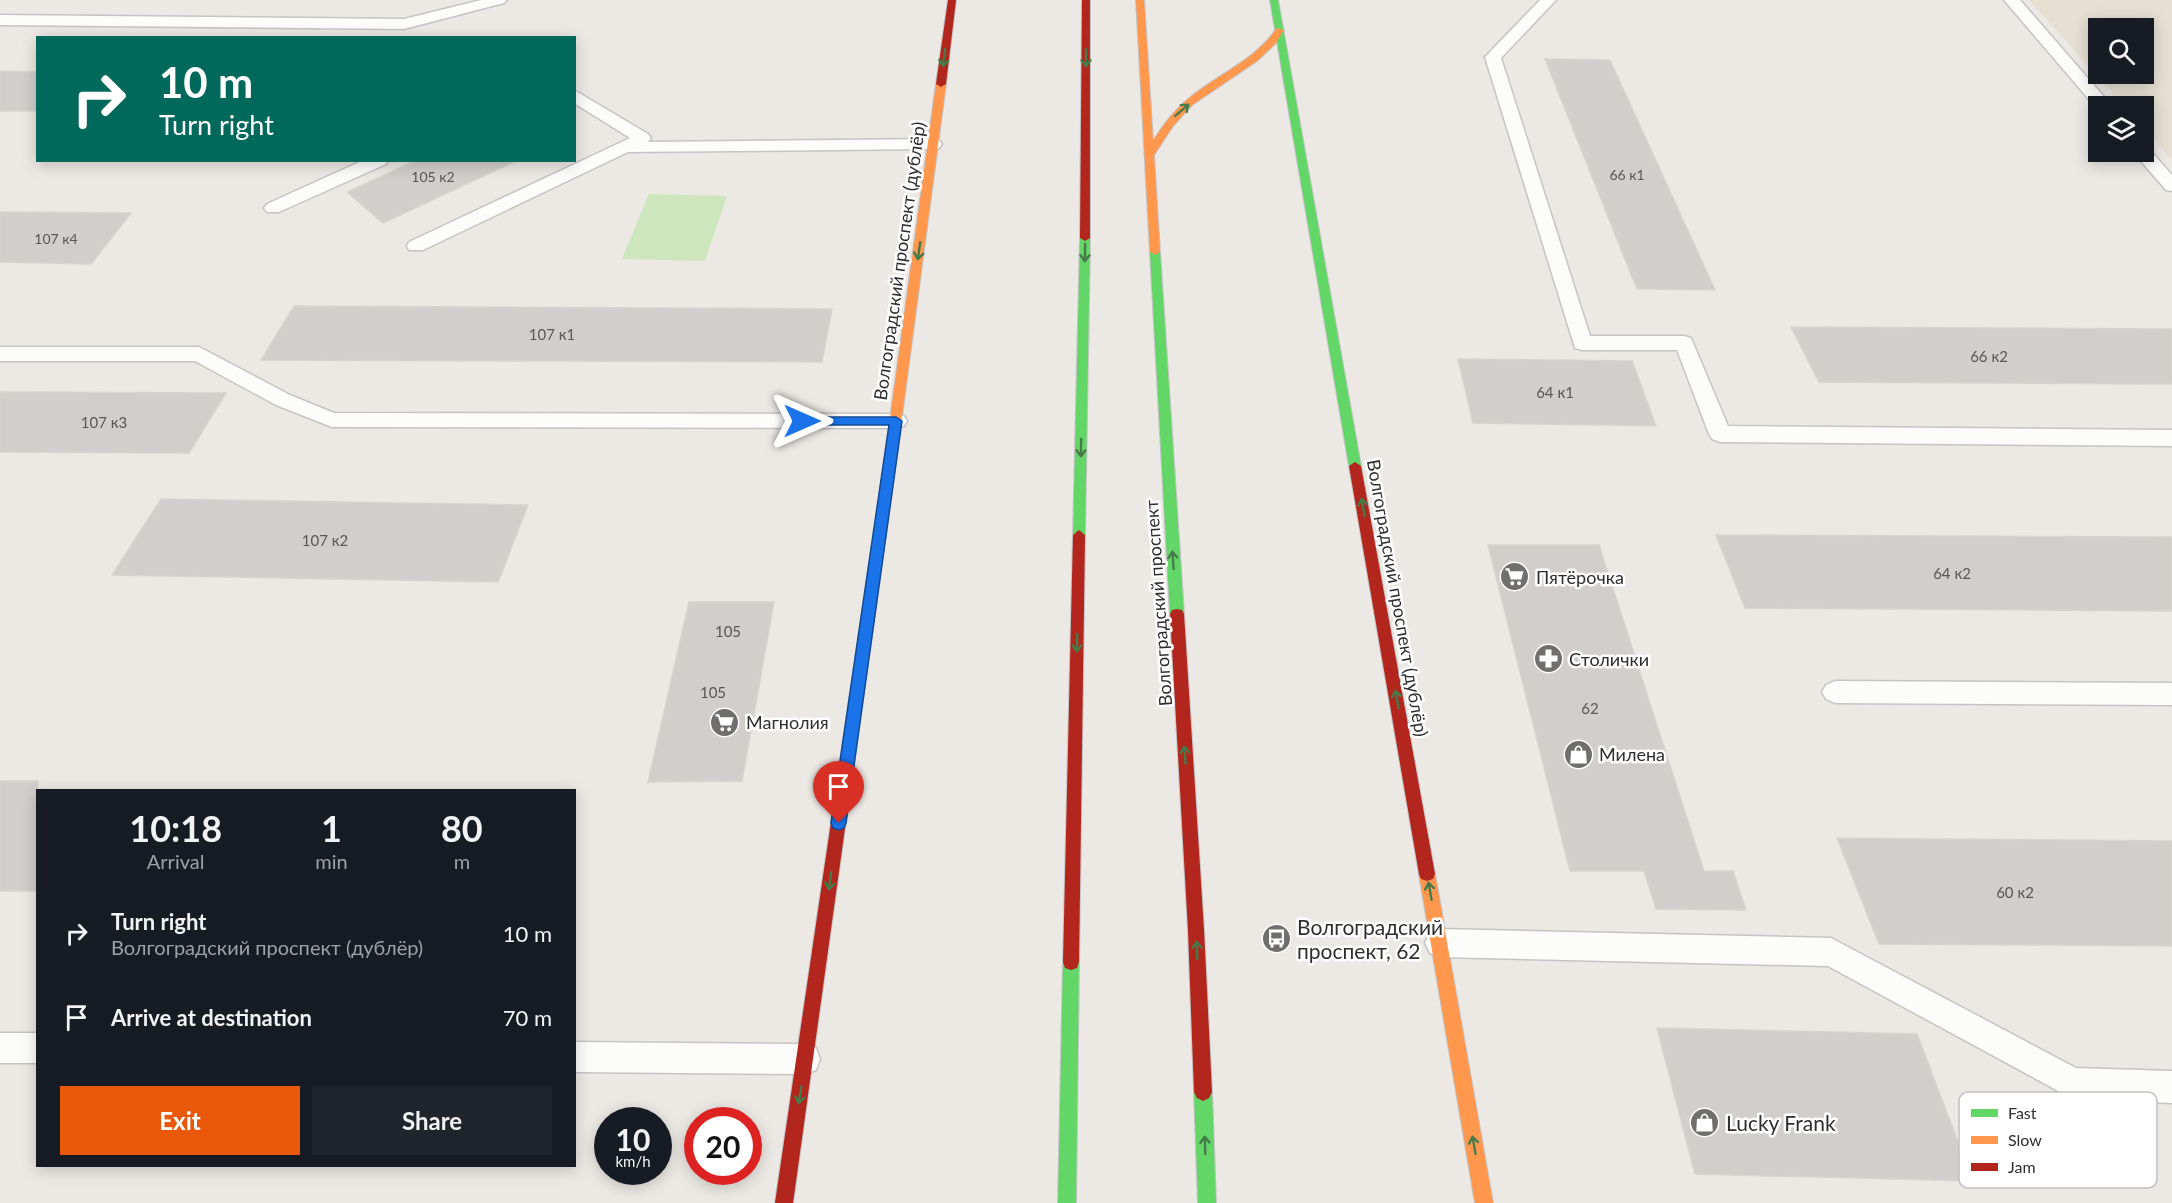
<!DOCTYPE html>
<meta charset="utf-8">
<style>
:root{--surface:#171b24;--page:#20242c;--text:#f1f3f6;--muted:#9ea1a6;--accent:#ea580c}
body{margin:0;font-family:Lato,sans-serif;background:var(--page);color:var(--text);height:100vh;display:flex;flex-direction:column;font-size:22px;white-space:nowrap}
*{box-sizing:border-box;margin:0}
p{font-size:20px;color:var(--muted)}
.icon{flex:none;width:33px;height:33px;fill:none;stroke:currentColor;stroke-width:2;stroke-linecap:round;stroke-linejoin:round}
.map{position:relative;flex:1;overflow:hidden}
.side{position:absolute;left:36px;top:789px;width:540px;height:378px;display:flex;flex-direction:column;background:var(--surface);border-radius:0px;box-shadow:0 3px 15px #0003}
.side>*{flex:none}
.guide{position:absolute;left:36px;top:36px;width:540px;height:126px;border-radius:0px;box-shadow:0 3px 15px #0003;background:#00695c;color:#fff;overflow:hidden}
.fabs{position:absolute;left:2088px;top:18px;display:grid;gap:12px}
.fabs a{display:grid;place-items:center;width:66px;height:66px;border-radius:0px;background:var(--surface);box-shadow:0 3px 15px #0003;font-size:30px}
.speed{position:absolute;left:594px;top:1107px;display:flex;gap:12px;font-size:30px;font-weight:700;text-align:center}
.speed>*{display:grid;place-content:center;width:78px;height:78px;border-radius:50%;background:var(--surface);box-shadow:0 3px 15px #0003;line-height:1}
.speed small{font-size:15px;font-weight:400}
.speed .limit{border:9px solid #d22;background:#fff;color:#111}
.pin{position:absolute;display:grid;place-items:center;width:51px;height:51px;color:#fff;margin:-62px -26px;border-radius:50% 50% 50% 0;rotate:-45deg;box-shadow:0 0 6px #0007}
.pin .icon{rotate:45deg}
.me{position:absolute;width:66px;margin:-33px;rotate:90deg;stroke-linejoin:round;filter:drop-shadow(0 0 4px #0008)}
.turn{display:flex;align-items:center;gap:21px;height:126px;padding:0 24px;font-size:27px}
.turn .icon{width:78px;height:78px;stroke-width:2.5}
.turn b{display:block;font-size:42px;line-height:51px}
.eta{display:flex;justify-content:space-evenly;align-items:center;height:102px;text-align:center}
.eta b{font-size:36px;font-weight:700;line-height:42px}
.action{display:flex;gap:12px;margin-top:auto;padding:12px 24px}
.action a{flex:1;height:69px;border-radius:0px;background:var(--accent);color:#fff;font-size:24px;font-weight:700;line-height:69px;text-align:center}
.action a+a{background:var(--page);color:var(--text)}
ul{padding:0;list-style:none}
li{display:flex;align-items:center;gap:18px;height:84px;padding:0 24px}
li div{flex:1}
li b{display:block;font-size:22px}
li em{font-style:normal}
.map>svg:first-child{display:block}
.education{fill:#e6e0d3;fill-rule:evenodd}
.green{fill:#cee6be}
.building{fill:#d1cecb;stroke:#d7d4d0;stroke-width:1.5}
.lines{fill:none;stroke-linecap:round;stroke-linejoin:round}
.lane-casing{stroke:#c5c4c5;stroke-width:3}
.fast-casing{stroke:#c5c4c5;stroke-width:2}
.slow-casing{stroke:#c5c4c5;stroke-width:2}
.jam-casing{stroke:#c5c4c5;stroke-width:2}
.lane{fill:#fcfcfb;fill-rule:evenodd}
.fast{fill:#63d668;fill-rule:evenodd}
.slow{fill:#ff974d;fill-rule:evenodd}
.jam{fill:#b3261e;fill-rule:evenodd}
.oneway{stroke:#467a48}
.route{fill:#1a73e8;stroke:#114b97;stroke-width:1.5}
.labels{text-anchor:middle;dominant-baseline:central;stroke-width:5;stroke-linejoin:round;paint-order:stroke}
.far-number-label{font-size:14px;fill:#585857}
.number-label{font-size:15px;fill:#585857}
.street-label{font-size:18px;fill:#2e2e2e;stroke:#fff}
.poi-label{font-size:18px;fill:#2e2e2e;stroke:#fff;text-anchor:start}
.near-poi-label{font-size:21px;fill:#2e2e2e;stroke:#fff;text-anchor:start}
.key{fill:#fff;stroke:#c0c0c0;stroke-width:1.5}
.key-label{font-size:16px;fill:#2e2e2e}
</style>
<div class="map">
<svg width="2172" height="1203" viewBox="0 0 2172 1203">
<rect width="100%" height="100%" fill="#ece8e4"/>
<path class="education" d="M2029,0H2172V160L2144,128V106H2124ZM2098,28H2144V74H2098Z"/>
<path class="green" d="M649,194L727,196L705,261L622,259Z"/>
<path class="building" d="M1545,59L1610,60L1715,290L1637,289Z
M0,71L38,72V111H0Z
M417,160H518L383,223L347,192Z
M0,212L131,213L91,264L0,262Z
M294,306L832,309L822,362L261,360Z
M1791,327L2172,329V384L1819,382Z
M1458,359L1632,361L1656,426L1473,423Z
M0,392L226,393L189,453L0,452Z
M161,499L528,505L498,582L112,575Z
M1716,535L2172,537V611L1745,608Z
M1488,545H1599L1704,871H1733L1746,910L1656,909L1644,871H1570Z
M689,602H774L742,781L648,782Z
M0,781H38V891H0Z
M1837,838L2172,841V946L1879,944Z
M1657,1028L1917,1034L1973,1181L1695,1174Z"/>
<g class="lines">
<defs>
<path id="lane" d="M481,0H507L504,3L404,29L0,25V15L404,19Z
M1540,0H1556L1501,58L1590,336H1684L1691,338L1728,426L2172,430V446L1720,442L1712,439L1709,434L1677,350H1582L1575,348L1485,57Z
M2004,0H2020L2112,106H2098V110Z
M574,90L648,134L651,138L648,142L933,139L939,140L942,144L939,148L933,149L628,152L423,250H409L407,246L409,242L630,138L574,103Z
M2144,147L2148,148L2172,175V191L2166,190L2133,152H2144Z
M364,160H388L386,164L279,212H267L264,208L267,204Z
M0,347H199L290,395L334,413L896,414L904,416L907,421L904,426L896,428L332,427L276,405L195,361H0Z
M1835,681L2172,683V705L1835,703L1826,699L1822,692L1826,685Z
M1440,929L1831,938L2076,1068L2172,1071V1103L2073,1099L1828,966L1440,957L1430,953L1425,943L1430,933Z
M0,1033H38V1063H0Z
M574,1042L805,1044L816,1048L820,1059L816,1070L805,1074L574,1072Z"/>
<path id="fast" d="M1270,0H1278L1361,466L1355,470L1349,466Z
M1085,235L1090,238L1085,535L1079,540L1073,535L1080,238Z
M1155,249L1160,252L1184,614L1182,618H1172L1170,614L1150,252Z
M887,479L893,484L860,720L858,724L853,726L848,724L846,720L881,484Z
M1071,954L1077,956L1079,962L1076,1203H1058L1063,962L1065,956Z
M1203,1083L1209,1086L1212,1092L1216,1203H1198L1194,1092L1197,1086Z"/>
<path id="slow" d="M1136,0H1144L1153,141C1164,123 1177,107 1193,95C1222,72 1255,60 1277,28L1284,30L1276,43L1257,61L1192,105L1173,126L1154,155L1160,252L1155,255L1150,252Z
M941,81L946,84L893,484L887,489L881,484L936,84Z
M1427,867L1433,869L1435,874L1493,1203H1475L1419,874L1421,869Z"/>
<path id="jam" d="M948,0H956L946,84L941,87L936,84Z
M1082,0H1090V238L1085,241L1080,238Z
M1355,462L1361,466L1435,874L1433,879L1427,881L1421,879L1419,874L1349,466Z
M1079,530L1085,535L1079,962L1077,968L1071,970L1065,968L1063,962L1073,535Z
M1177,609L1182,610L1184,614L1204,930L1212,1092L1209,1098L1203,1101L1197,1098L1194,1092L1188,930L1170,614L1172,610Z
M853,714L858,716L860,720L793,1203H775L846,720L848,716Z"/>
</defs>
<use href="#lane" class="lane-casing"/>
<use href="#fast" class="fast-casing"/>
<use href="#slow" class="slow-casing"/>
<use href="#jam" class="jam-casing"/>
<use href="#lane" class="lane"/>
<use href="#fast" class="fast"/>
<use href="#slow" class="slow"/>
<use href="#jam" class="jam"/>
</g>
<defs><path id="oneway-shaft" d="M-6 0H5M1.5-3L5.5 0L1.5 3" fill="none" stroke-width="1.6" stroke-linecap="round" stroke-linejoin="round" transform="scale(1.5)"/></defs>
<g class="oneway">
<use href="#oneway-shaft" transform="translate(944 58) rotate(97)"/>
<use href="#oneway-shaft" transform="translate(1086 58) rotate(90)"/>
<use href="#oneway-shaft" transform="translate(1182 110) rotate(-41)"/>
<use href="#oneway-shaft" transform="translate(919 251) rotate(98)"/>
<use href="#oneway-shaft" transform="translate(1085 253) rotate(91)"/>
<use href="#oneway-shaft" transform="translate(1081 448) rotate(91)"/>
<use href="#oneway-shaft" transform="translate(1363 507) rotate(-100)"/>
<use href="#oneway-shaft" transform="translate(1173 560) rotate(-94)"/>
<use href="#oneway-shaft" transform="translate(1077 643) rotate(91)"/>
<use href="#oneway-shaft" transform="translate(1397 699) rotate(-100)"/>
<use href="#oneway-shaft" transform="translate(1185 755) rotate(-94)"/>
<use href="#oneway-shaft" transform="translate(830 881) rotate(98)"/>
<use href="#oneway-shaft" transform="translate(1430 891) rotate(-100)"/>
<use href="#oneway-shaft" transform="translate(1197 950) rotate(-92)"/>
<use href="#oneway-shaft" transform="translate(800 1095) rotate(99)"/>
<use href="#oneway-shaft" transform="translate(1205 1145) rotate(-92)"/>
<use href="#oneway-shaft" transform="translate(1474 1145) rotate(-100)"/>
</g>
<path class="route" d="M802,417H896L902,421L846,823L844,828L839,830L833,828L831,823L889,425H802L796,421Z"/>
<defs>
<symbol id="supermarket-disc" viewBox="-11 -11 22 22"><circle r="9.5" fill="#706f6e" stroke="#fff"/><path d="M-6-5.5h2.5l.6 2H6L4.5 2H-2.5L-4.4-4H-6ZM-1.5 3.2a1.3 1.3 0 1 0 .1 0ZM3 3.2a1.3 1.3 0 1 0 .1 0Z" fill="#fff"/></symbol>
<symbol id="pharmacy-disc" viewBox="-11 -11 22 22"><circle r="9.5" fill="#706f6e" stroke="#fff"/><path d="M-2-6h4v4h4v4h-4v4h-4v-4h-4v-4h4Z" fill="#fff"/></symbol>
<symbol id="shop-disc" viewBox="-11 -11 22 22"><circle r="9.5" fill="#706f6e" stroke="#fff"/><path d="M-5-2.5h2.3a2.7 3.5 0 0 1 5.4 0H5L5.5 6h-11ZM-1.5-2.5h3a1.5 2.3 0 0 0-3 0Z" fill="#fff"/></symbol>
<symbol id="bus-disc" viewBox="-11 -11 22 22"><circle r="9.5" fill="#706f6e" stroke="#fff"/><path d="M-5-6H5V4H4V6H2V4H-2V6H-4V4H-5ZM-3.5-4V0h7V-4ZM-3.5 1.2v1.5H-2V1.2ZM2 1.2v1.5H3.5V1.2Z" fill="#fff"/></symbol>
</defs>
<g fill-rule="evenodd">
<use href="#supermarket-disc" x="1498" y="560" width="33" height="33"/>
<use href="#pharmacy-disc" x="1532" y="642" width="33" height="33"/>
<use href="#supermarket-disc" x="708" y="706" width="33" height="33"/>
<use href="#shop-disc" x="1562" y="738" width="33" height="33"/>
<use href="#bus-disc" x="1260" y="922" width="33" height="33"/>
<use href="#shop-disc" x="1688" y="1106" width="33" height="33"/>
</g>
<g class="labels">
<g class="far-number-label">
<text x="1627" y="174">66 к1</text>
<text x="433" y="176">105 к2</text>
<text x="56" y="238">107 к4</text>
</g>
<g class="number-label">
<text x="552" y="334">107 к1</text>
<text x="1989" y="356">66 к2</text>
<text x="1555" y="392">64 к1</text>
<text x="104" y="422">107 к3</text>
<text x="325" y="540">107 к2</text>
<text x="1952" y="573">64 к2</text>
<text x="728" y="631">105</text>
<text x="713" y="692">105</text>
<text x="1590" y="708">62</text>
<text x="2015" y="892">60 к2</text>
</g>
<g class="street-label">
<text transform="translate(899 261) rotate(-82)">Волгоградский проспект (дублёр)</text>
<text transform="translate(1398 598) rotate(80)">Волгоградский проспект (дублёр)</text>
<text transform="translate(1158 603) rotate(-94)">Волгоградский проспект</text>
</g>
<g class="poi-label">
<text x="1536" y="577">Пятёрочка</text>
<text x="1569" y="659">Столички</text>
<text x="746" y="722">Магнолия</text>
<text x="1599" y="754">Милена</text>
</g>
<g class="near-poi-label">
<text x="1297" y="926">Волгоградский<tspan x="1297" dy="24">проспект, 62</tspan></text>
<text x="1726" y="1122">Lucky Frank</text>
</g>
</g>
<rect x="1959" y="1092" width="198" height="96" rx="9" class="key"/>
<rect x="1971" y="1109" width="27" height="8" fill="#63d668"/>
<rect x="1971" y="1136" width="27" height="8" fill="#ff974d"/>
<rect x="1971" y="1163" width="27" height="8" fill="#b3261e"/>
<g class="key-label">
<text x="2008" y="1119">Fast</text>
<text x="2008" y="1146">Slow</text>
<text x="2008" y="1173">Jam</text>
</g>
</svg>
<div class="fabs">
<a><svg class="icon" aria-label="search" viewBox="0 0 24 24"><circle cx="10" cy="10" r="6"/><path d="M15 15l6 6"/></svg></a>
<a><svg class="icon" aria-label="layers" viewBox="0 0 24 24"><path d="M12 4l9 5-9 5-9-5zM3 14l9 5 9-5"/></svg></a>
</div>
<div class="speed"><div>10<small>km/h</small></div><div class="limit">20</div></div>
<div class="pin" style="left:839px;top:823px;background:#d93025"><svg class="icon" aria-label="arrive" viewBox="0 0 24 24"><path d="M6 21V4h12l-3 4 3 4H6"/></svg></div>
<svg class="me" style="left:802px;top:421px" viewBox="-20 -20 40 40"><path d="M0-17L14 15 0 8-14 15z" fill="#1a73e8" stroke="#fff" stroke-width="4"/></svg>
<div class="guide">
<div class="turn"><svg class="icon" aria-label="right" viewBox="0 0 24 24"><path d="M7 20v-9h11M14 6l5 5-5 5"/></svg><div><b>10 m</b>Turn right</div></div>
</div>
<section class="side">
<div class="eta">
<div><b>10:18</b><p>Arrival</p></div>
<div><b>1</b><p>min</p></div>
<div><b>80</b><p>m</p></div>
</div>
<ul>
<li><svg class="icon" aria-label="right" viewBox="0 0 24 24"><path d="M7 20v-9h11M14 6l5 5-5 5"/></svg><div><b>Turn right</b><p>Волгоградский проспект (дублёр)</p></div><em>10 m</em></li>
<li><svg class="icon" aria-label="arrive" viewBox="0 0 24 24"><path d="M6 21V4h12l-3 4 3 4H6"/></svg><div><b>Arrive at destination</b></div><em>70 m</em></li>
</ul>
<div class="action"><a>Exit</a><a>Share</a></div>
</section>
</div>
